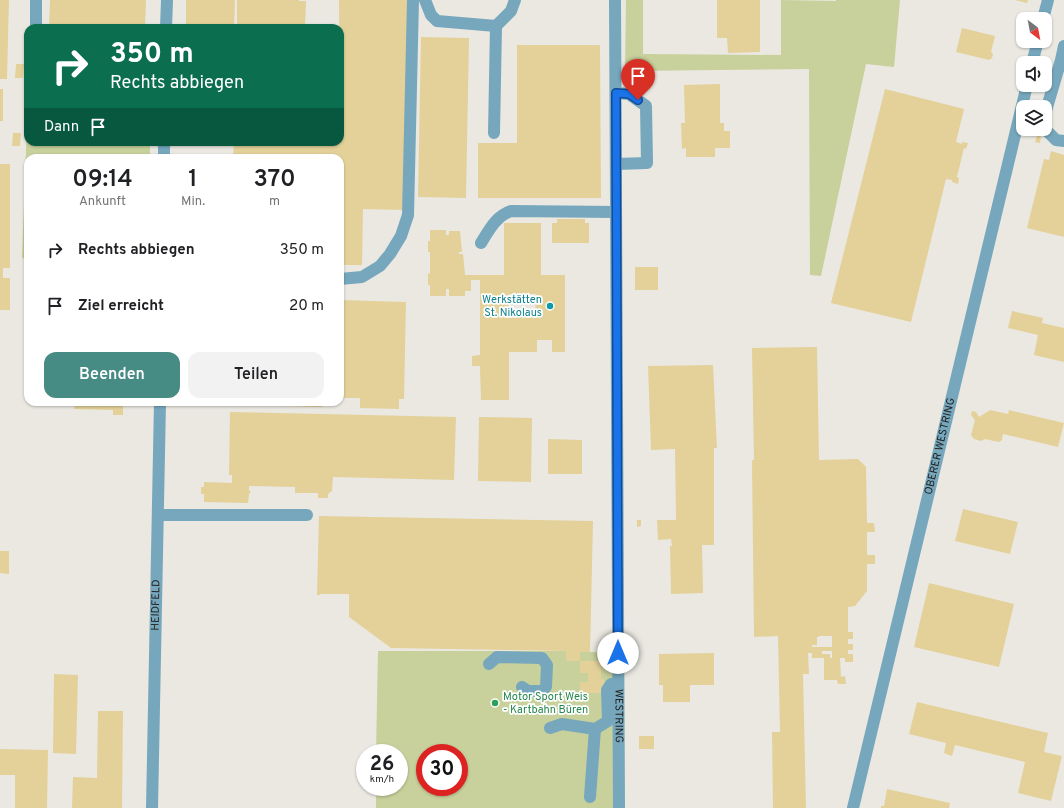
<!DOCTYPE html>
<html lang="de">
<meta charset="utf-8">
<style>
:root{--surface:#fff;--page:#f2f2f2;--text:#202124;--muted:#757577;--accent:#468c85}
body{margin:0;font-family:Overpass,sans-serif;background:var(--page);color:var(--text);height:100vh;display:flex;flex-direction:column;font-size:15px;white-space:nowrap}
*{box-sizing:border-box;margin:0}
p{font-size:13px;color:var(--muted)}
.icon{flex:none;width:22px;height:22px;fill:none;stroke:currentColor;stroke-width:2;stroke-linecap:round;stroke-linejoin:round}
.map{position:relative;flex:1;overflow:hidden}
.sheet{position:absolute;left:24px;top:154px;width:320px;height:252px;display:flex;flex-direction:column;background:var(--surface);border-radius:12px;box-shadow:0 1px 3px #0004}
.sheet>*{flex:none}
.top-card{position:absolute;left:24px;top:24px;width:320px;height:122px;border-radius:12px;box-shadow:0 1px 3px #0004;background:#0b6e4f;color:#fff;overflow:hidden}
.needle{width:26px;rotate:148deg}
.buttons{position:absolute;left:1016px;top:12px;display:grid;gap:8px}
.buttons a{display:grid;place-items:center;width:36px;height:36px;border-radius:8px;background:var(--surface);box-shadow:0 1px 3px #0004;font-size:20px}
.speed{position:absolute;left:356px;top:744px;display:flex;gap:8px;font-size:20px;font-weight:700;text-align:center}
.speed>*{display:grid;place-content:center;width:52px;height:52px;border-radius:50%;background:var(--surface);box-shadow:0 1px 3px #0004;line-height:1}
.speed small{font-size:10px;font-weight:400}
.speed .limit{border:6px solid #d22;background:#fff;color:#111}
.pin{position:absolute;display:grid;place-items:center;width:34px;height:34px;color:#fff;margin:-41px -17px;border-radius:50% 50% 50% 0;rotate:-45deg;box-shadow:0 0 4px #0007}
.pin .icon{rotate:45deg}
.me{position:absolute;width:44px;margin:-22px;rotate:0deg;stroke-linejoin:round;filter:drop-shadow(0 0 3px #0008)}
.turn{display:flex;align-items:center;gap:14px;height:84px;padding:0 20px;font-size:18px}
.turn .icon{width:52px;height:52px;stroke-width:2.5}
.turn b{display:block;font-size:28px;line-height:34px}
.then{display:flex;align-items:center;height:38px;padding:0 20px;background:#0003;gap:8px;font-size:15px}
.eta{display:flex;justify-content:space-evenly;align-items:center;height:68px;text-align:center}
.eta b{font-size:24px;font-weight:600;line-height:28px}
.action{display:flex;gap:8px;margin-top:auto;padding:8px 20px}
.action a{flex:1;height:46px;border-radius:12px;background:var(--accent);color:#fff;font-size:16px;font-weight:600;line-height:46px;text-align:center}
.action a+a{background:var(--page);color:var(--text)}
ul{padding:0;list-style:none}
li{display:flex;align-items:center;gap:12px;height:56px;padding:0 20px}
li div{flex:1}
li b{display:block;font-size:15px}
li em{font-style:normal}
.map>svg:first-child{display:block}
.green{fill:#c8d09b;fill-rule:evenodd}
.building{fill:#e3d199;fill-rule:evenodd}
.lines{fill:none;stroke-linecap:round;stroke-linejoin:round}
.minor{stroke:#76a7bd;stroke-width:12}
.route-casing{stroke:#114b97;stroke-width:10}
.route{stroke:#1a73e8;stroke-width:7}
.culture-dot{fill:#0f9aa8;stroke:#fff;stroke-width:1.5}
.leisure-dot{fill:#2e9e5b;stroke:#fff;stroke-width:1.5}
.labels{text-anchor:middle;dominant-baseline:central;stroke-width:3.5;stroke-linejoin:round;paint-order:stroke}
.culture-label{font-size:11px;fill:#0d838f;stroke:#fff;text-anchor:end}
.street-label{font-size:11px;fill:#242320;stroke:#fff}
.leisure-label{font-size:11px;fill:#27864d;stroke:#fff;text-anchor:start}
</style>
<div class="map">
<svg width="1064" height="808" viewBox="0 0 1064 808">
<rect width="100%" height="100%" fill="#eae8e1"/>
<path class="green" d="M626,0H643V54L781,55V0L836,1V0H900L894,67L866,64L821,276L810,275L809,69L625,71Z
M28,97V142H150V158H28V259L22,258Z
M378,651H566L614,653L613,808H376V787H399V753H376ZM425,753H459V787H425Z"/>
<path class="building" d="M0,0H9L7,79H0Z
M50,0H146L145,28H49Z
M186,0H235L234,28H186Z
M237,0H299V1H306L305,28H237Z
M339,0H409L404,210L363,209L362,265H340V158H233L234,142H340Z
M717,0H760V52L728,53L727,38H717Z
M1015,0H1028L1027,3Z
M962,28L995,36L991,52L993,54L992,58L989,60L956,52Z
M421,37L469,38L466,198L418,197Z
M517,45H600L601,198H478V143H517Z
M16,64H24L23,78H15Z
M720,84V123H724V131H730V148H715V157H686V148L682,149L681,123H685L684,85Z
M0,89H3V121H0Z
M885,89L964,109L956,142L962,144V142L968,143L966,149L964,148L957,177L959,178L958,184L952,182V180L946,179L911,322L831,303Z
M13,133H21L20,146H12Z
M1037,135L1041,136L1040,143L1035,142Z
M1051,151L1064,155V237L1027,228L1044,159L1049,160Z
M0,164H10V268H3V278H10V310H0Z
M557,219H585V223H589V243H552V223H557Z
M504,223H541V275H565V352H552V340H537V352H509V400H481L480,366H472V356L480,355V280H471V291H465V296H449V289H446V296H430V285H428V273L430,274V252H428V241H430V230H446V235H449V231H460L462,252H459V254H463L465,275H504ZM509,294H536L535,317H508Z
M635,267H658V290H635Z
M340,300L406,302L404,399H399V409L360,408V398H340Z
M1012,311L1043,318L1042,323L1064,328V362L1034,355L1038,335L1008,328Z
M817,347L819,460L858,459L866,467L867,523H874L875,532H867V555H875V564H867V591L855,606L848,607V632H853V639H848V644H853V650H848V654H853V662H845V658H840L841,677L845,676L846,684H838L837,680H824V658H812V653H808L809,674H803L806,808H773L772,732H780L778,636L754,637L752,460H754L752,348ZM819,636H832V647H812V645H817V637H819ZM822,651H832V658H830V654H822Z
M713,365L717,448H714V545H702L703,593L671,594L670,546H672L671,539L658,540L657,520H676L675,449L651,450L648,366Z
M75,402H123V415H113V410L74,409Z
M283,402H322V407L283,406Z
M990,410L1008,414L1009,410L1064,423L1058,447L1003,434L1002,440L999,442L985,439L981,441L974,439L971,435L975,420L971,415L972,411L976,412L979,417Z
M230,412L456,417L454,480L333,477L332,491L328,494V498H318V493H295V487L249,486V490L251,492L249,494L248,503L204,502V494H201V487H204V482L232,483V475H229Z
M479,417L532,418L531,482L478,481Z
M548,439L582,440V474H548Z
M963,509L1018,522L1010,554L955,541Z
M319,516L593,521L590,652H580V661H566V651L391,648L349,617V594H320V595H317Z
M637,520H641V526L637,527Z
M0,551H9V574L0,573Z
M929,583L1014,604L999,667L914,647Z
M714,653V685H690V702H663V685H659V654Z
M580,661H601V679H604V686H601V693H580V682H588V673H580Z
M54,674L78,675L76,754L53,753Z
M917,702L1048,733L1044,752L1062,756L1051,801L1018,793L1025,762L955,745L952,756L944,753L946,743L909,734Z
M98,711H123L122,808H72L73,777L97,778Z
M639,736H654V749H639Z
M0,749L48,750L47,808H15V775H0Z
M887,789L950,803L949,808H881V806H884Z"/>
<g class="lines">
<g class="minor">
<path d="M425,0L431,15L437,21L496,26L511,11L515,0"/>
<path id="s1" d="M615,0L619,808"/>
<path d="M1043,19L1048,0"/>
<path d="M36,28V0"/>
<path d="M166,28L167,0"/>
<path d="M1032,63L1038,41"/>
<path d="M616,93L629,94L646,106L647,163L616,164"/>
<path d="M1045,114L1061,60L1064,46"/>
<path d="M1045,129L1056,140L1064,141"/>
<path d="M494,133L496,26"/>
<path d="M164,158V142"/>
<path d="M481,243C489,230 496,216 511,211L616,212"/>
<path d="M340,279L362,277L380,266L390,254L401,236L408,215L413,0"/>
<path d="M158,515H307"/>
<path d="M489,664L497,657L542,658L547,665L546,687L542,691H528L522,687"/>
<path d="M550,728L562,724L595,729L608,721L607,690L611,684H618"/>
<path d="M590,797L595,729"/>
<path id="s2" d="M152,808L160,402"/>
<path id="s3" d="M853,808L1027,85"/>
</g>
</g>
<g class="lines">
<defs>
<path id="route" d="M618,653L616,93L629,94L638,100"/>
</defs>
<use href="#route" class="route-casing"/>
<use href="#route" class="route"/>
</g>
<circle class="culture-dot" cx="550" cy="306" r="4"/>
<circle class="leisure-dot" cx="495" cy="703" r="4"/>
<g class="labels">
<g class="culture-label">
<text x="542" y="300">Werkstätten<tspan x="542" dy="13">St. Nikolaus</tspan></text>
</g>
<g class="street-label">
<text stroke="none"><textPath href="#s3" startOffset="372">OBERER WESTRING</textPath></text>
<text stroke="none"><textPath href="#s2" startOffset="203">HEIDFELD</textPath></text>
<text stroke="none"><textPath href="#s1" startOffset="716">WESTRING</textPath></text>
</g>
<g class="leisure-label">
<text x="503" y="697">Motor Sport Weis<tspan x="503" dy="13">- Kartbahn Büren</tspan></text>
</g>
</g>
</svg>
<div class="buttons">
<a><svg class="needle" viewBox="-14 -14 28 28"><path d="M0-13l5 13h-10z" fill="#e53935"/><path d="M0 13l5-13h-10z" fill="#757577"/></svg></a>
<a><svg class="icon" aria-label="sound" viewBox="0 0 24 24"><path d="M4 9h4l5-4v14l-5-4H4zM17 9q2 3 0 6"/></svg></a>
<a><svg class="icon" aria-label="layers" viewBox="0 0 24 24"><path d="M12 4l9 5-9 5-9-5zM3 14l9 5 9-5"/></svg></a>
</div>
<div class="speed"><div>26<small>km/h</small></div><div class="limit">30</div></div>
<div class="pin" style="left:638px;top:100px;background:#d93025"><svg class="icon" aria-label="arrive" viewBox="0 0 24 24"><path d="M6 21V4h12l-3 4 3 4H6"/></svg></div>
<svg class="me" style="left:618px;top:653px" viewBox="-20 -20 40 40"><circle r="19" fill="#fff"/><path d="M0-13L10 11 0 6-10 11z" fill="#1a73e8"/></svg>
<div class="top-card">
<div class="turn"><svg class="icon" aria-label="right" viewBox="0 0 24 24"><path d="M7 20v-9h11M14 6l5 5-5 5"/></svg><div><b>350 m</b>Rechts abbiegen</div></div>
<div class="then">Dann<svg class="icon" aria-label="arrive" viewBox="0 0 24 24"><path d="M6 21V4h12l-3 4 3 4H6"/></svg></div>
</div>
<section class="sheet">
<div class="eta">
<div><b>09:14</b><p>Ankunft</p></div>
<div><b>1</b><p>Min.</p></div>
<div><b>370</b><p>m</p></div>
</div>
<ul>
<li><svg class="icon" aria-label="right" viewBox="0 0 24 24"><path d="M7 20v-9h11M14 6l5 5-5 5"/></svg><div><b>Rechts abbiegen</b></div><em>350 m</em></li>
<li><svg class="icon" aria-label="arrive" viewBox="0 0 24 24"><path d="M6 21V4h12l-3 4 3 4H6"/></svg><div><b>Ziel erreicht</b></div><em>20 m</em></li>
</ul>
<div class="action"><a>Beenden</a><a>Teilen</a></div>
</section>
</div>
